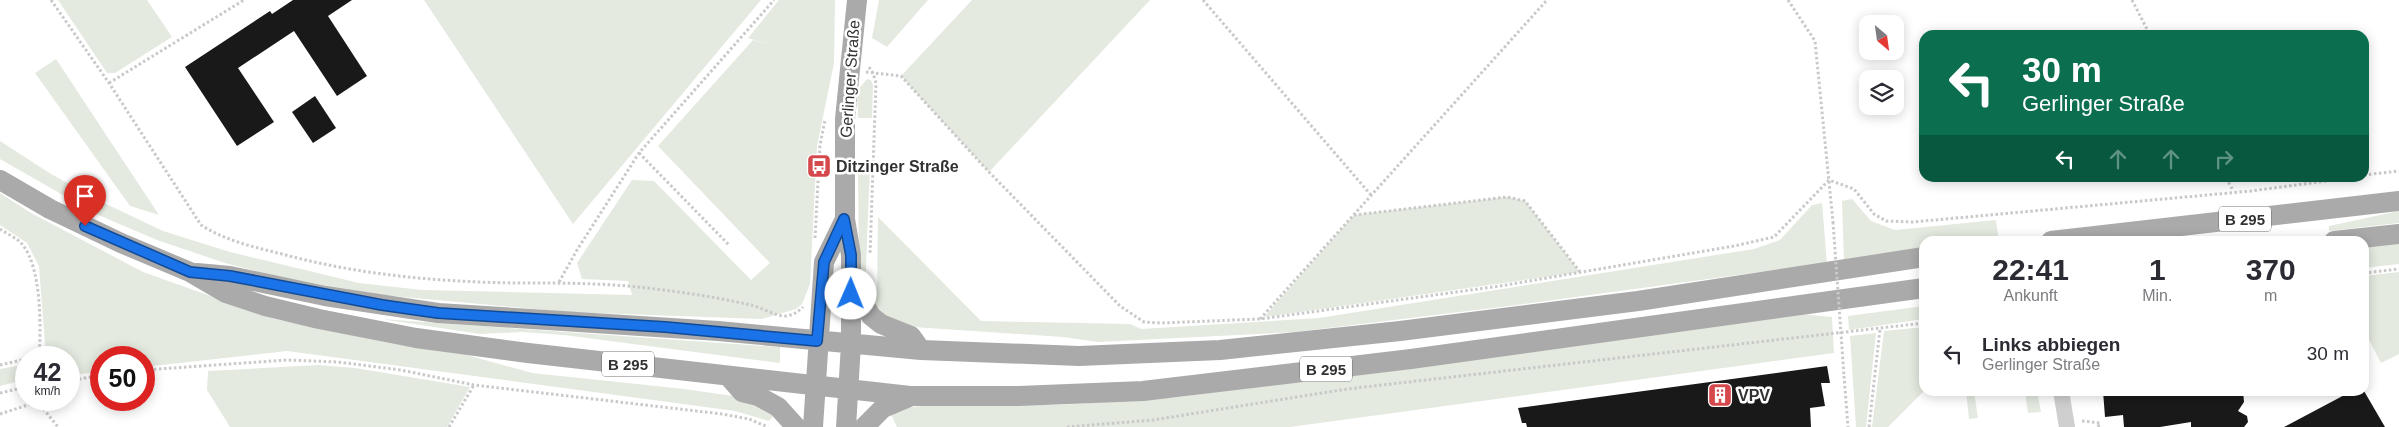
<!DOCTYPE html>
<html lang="de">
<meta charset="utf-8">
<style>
:root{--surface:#fff;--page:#f7f7f7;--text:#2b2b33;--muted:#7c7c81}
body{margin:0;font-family:Helvetica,sans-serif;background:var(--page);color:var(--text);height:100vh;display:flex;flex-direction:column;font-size:19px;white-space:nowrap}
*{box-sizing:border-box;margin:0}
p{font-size:16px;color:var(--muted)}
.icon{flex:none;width:28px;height:28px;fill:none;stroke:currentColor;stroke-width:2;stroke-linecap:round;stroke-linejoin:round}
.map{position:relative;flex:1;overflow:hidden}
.sheet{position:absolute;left:1919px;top:236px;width:450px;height:160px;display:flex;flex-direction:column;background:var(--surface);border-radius:15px;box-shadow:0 2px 12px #0003}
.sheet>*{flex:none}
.banner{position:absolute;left:1919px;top:30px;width:450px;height:152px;border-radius:15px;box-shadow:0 2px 12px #0003;background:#0b6e4f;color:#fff;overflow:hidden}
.needle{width:32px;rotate:151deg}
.controls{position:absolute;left:1859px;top:15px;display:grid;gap:10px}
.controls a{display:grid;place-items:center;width:45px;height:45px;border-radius:10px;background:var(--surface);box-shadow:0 2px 12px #0003;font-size:25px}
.speed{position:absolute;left:15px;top:346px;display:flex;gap:10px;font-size:25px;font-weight:700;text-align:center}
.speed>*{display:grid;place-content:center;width:65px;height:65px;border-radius:50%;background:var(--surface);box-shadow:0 2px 12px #0003;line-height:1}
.speed small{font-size:12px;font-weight:400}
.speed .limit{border:8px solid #d22;background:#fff;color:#111}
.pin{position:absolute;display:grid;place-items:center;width:42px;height:42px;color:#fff;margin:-51px -21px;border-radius:50% 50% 50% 0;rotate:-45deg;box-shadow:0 0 5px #0007}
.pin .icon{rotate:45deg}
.me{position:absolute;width:55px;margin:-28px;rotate:1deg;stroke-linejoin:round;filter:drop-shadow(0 0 4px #0008)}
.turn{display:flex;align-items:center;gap:18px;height:105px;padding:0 20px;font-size:22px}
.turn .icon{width:65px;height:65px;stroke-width:2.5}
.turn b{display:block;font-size:35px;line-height:42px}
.lanes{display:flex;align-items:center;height:48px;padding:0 20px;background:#0003;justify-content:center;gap:25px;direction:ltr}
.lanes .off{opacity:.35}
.eta{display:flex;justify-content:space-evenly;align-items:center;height:85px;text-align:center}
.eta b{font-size:30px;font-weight:800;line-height:35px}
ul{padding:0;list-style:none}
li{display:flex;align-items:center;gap:15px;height:65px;padding:0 20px}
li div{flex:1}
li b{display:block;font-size:19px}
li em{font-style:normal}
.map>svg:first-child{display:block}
.green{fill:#e4eadf}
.building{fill:#191919}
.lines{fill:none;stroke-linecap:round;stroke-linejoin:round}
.path{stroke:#c9c9c9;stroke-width:3;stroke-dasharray:2.5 2.5;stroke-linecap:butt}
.minor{stroke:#cfcfcf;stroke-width:16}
.major{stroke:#aaa;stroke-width:20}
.path-bridge{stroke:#c9c9c9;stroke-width:3;stroke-dasharray:2.5 2.5;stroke-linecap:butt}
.route-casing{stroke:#114b97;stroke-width:12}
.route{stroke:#1a73e8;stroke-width:9}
.labels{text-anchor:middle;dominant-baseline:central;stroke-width:5;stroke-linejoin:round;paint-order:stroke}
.shield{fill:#fff;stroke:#707070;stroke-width:1}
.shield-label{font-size:15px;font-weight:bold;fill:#323232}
.street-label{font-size:16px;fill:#323232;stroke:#fff}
.poi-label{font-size:16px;font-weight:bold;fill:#323232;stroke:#fff;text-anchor:start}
</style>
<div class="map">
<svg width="2399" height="427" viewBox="0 0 2399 427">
<rect width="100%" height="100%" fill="#fff"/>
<path class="green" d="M58,0H147L172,37L115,73H107Z
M424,0H761L573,224Z
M779,0H835L834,63L817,146L810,284L802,304L796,309L762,319L567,312L360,293L298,282L225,263L157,240L96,214L0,159V141L51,174L104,203L163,231L230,252L359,283L422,290L632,295L628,281L582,279L577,263L632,180L654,181L751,280L770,263L658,146L753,40L778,47L748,38Z
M879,0H928L887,47L872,38Z
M972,0H1150L989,172L901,76Z
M56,59L159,215L130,206L35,73Z
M867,79L871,80L873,85L872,118H858L857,91Z
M870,166L865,291L859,273L858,167Z
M0,193L31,213L143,272L275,319L389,343L467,355L532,373L684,389L747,398L775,414L769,421L735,411L287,351L144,367V358H101V372L69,375V358L46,357L39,266L27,243L0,225Z
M1507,197L1525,201L1580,272L1264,317L1354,215Z
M1852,199L1871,221L1895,230L1996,220L1998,236L1963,241H1924V247L1844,261L1842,201Z
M1822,203L1827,263L1501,307L1295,332L1098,342L1063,337L913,327L888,318L871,302L877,296L878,217L981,321L1130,324L1141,329L1319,318L1754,249L1780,240L1812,205Z
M2399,211V223L2329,231V226Z
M2399,242V264L2364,268V247Z
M2399,272V354L2381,363L2364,330V276Z
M1924,306V319L1849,330L1848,316Z
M1791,313L1832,317L1834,353L1290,427H897L891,414L906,408L921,406L1059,405L1180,397Z
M381,319L780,347V363L564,335L522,332L480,334Z
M1924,327V391L1888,427H1872L1884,331Z
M1876,333L1866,427H1856L1850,336Z
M318,365L355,368L470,387L447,427H230L207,390L208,371Z
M16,366H26V375L15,382L0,386V369Z
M1966,391H1974L1978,418L1969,419Z
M2025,391H2037L2041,412L2028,413Z"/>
<path class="building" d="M293,0H352L328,16L367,76L337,96L294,31L238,68L274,122L237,146L185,67L270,11L272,14Z
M315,96L336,128L313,143L292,112Z
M1827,366L1830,383H1821L1825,406L1810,408L1811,427H1527L1526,423H1522L1518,408Z
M2103,391H2243L2244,402L2238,411L2247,416L2248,422L2244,427H2191V422L2160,427H2124L2123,415L2105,417Z
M2352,391H2364L2385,427H2284Z"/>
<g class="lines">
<path class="path" d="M51,0L109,83L201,225C226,241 254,247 282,254C359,275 439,282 518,283C555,283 591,283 628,286C669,290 711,296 751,305C761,307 777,317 786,316C793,315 798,312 803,307
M1203,0L1371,195
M1788,0L1815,41L1833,222
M2132,0L2150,35
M869,67L873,73L876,83L870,254
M866,72L901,76L989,172L1120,306L1144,322L1161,323L1260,319L1500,286L1734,246L1774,237L1829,180L1854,189L1874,214L1886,221L1913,222L2251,191L2348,178
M109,83L244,0
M639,153L729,245
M2364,175L2399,171
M2226,178L2233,190
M1354,215L1507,197L1525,201L1580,272
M0,229C7,234 17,238 22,244C42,268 41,328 39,358
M815,238L820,145L825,120
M2364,273L2399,269
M559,282L577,250L639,153L774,0
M1260,319L1547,0
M0,365L26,359
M144,370L287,360L338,362L401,370L474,385L722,414L749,419L768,427
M1844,376L1848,427
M69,381L101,375
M0,393L26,387
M37,401L58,427
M0,414L37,402
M2082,421L2100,423L2098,427
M449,427L474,385
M1067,427L1153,420L1347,389L1924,323
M1869,427L1880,329"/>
<path class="minor" d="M2061,391L2067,427"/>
<path class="major" d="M0,180L50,209L121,243L190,272L226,293L265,306L319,319L416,338L528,353L910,396H1019L1143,391L1411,359L1924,288
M2051,241L2399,201
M2334,241L2399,234
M197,273L230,276L325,296L438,313L718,331L921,350L1079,356L1220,350L1400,331L1638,301L1924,257
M852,283L871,316L881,324L911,336L921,350
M728,376L742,392L758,396L778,407L796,427
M813,427L824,262L845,219
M846,427L851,344V255L845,219V119L857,0
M864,427L883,408L909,397"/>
<path class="path-bridge" d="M1833,222L1844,376"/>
</g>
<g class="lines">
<defs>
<path id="route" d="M85,226L190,272L230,276L382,305L438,313L665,327L817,341L824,262L844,219L851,255V294"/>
</defs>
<use href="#route" class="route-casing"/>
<use href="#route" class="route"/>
</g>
<defs>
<symbol id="bus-square" viewBox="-11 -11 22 22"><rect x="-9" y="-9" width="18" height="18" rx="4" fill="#d5484c" stroke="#fff"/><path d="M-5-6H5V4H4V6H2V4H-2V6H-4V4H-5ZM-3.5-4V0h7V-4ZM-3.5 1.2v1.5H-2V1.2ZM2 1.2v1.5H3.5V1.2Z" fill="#fff"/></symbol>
<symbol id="building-square" viewBox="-11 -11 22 22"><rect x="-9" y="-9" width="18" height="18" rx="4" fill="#d5484c" stroke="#fff"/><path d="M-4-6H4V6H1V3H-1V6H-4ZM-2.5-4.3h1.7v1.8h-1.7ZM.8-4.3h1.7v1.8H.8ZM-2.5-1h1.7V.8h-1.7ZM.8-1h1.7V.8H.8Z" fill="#fff"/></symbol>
</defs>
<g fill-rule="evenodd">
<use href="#bus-square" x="805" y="152" width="28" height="28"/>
<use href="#building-square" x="1706" y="381" width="28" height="28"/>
</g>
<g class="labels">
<g class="shield">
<rect x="2219" y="206.5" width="52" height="25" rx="4"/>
<rect x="602" y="351.5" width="52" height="25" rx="4"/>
<rect x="1300" y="356.5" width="52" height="25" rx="4"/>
</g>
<g class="shield-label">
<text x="2245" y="219">B 295</text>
<text x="628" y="364">B 295</text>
<text x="1326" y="369">B 295</text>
</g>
<g class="street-label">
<text transform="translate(850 79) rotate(-86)">Gerlinger Straße</text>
</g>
<g class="poi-label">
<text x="836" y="166">Ditzinger Straße</text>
<text x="1738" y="395">VPV</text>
</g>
</g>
</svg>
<div class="controls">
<a><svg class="needle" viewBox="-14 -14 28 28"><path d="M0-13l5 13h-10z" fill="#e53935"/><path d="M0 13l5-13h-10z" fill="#7c7c81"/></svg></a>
<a><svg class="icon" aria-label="layers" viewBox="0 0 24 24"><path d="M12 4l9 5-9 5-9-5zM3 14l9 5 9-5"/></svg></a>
</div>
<div class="speed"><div>42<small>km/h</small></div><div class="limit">50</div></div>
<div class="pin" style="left:85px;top:226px;background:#d93025"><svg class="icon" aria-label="arrive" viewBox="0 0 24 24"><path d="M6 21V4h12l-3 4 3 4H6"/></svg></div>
<svg class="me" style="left:851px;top:294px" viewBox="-20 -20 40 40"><circle r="19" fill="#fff"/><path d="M0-13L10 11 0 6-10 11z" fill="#1a73e8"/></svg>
<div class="banner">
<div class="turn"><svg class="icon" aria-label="left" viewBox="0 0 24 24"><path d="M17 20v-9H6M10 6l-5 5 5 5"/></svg><div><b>30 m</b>Gerlinger Straße</div></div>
<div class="lanes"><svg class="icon" aria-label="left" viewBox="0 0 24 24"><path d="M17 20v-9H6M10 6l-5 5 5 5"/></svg><svg class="icon off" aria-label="ahead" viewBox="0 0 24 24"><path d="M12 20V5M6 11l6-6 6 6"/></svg><svg class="icon off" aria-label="ahead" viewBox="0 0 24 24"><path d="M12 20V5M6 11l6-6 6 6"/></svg><svg class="icon off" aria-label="right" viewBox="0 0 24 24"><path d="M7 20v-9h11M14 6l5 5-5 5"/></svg></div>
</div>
<section class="sheet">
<div class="eta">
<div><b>22:41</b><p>Ankunft</p></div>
<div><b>1</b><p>Min.</p></div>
<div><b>370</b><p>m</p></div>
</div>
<ul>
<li><svg class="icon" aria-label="left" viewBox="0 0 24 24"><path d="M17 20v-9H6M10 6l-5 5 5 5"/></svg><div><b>Links abbiegen</b><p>Gerlinger Straße</p></div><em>30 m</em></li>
</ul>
</section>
</div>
